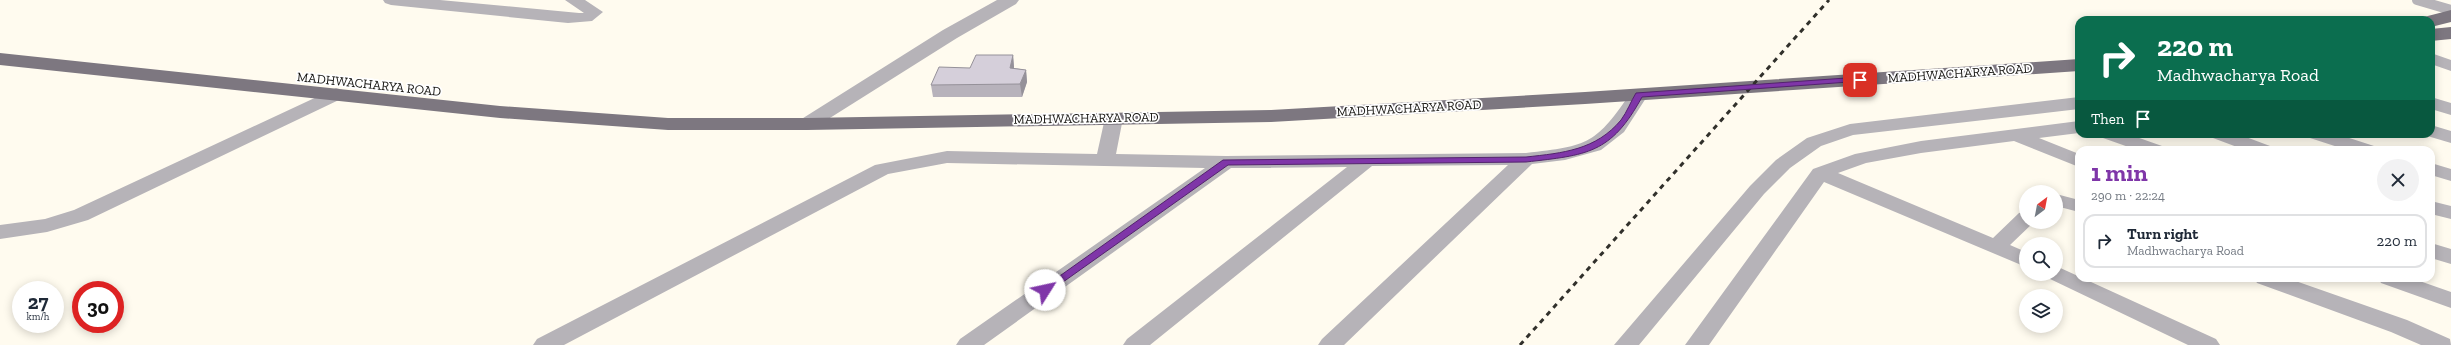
<!DOCTYPE html>
<meta charset="utf-8">
<style>
:root{--surface:#fff;--page:#f2f2f3;--text:#1f2937;--muted:#747a83;--line:#e0e1e3;--accent:#7f36a8}
body{margin:0;font-family:"Zilla Slab",serif;background:var(--page);color:var(--text);height:100vh;display:flex;flex-direction:column;font-size:15px;white-space:nowrap}
*{box-sizing:border-box;margin:0}
p{font-size:13px;color:var(--muted)}
.icon{flex:none;width:22px;height:22px;fill:none;stroke:currentColor;stroke-width:2;stroke-linecap:round;stroke-linejoin:round}
.map{position:relative;flex:1;overflow:hidden}
.side{position:absolute;left:2075px;top:146px;width:360px;height:136px;display:flex;flex-direction:column;background:var(--surface);border-radius:12px;box-shadow:0 2px 10px #0003}
.side>*{flex:none}
.guide{position:absolute;left:2075px;top:16px;width:360px;height:122px;border-radius:12px;box-shadow:0 2px 10px #0003;background:#0b6e4f;color:#fff;overflow:hidden}
.needle{width:26px;rotate:32deg}
.buttons{position:absolute;left:2019px;top:185px;display:grid;gap:8px}
.buttons a{display:grid;place-items:center;width:44px;height:44px;border-radius:50%;background:var(--surface);box-shadow:0 2px 10px #0003;font-size:20px}
.speed{position:absolute;left:12px;top:281px;display:flex;gap:8px;font-size:20px;font-weight:700;text-align:center}
.speed>*{display:grid;place-content:center;width:52px;height:52px;border-radius:50%;background:var(--surface);box-shadow:0 2px 10px #0003;line-height:1}
.speed small{font-size:10px;font-weight:400}
.speed .limit{border:6px solid #d22;background:#fff;color:#111}
.pin{position:absolute;display:grid;place-items:center;width:34px;height:34px;color:#fff;margin:-17px;border-radius:8px;box-shadow:0 2px 6px #0006}
.me{position:absolute;width:44px;margin:-22px;rotate:55deg;stroke-linejoin:round;filter:drop-shadow(0 0 3px #0008)}
.turn{display:flex;align-items:center;gap:14px;height:84px;padding:0 16px;font-size:18px}
.turn .icon{width:52px;height:52px;stroke-width:2.5}
.turn b{display:block;font-size:28px;line-height:34px}
.then{display:flex;align-items:center;height:38px;padding:0 16px;background:#0003;gap:8px;font-size:15px}
.round{display:grid;place-items:center;flex:none;width:42px;height:42px;border-radius:21px;background:var(--page)}
.headline{display:flex;align-items:center;justify-content:space-between;height:68px;padding:0 16px}
h1{font-size:24px;font-weight:700;line-height:30px;color:var(--accent)}
ul{padding:0;list-style:none}
li{display:flex;align-items:center;gap:12px;height:54px;margin:0 8px 6px;padding:0 8px;border:2px solid var(--line);border-radius:12px}
li div{flex:1}
li b{display:block;font-size:15px}
li em{font-style:normal}
.map>svg:first-child{display:block}
.lines{fill:none;stroke-linecap:round;stroke-linejoin:round}
.service{stroke:#b6b3b8;stroke-width:10}
.minor{fill:#b6b3b8;fill-rule:evenodd}
.tertiary{fill:#b6b3b8;fill-rule:evenodd}
.primary{fill:#7d7780;fill-rule:evenodd}
.rail{stroke:#31302b;stroke-width:3;stroke-dasharray:5 5;stroke-linecap:butt}
.wall{fill:#b7b2bb}
.shaded-wall{fill:#959199}
.building{fill:#d5cfda;stroke:#959199}
.route{fill:#7f36a8;stroke:#53236d}
.labels{text-anchor:middle;dominant-baseline:central;stroke-width:3.5;stroke-linejoin:round;paint-order:stroke}
.street-label{font-size:13px;fill:#14130f;stroke:#fff}
</style>
<div class="map">
<svg width="2451" height="345" viewBox="0 0 2451 345">
<rect width="100%" height="100%" fill="#fffbef"/>
<g class="lines">
<path class="service" d="M2417,0L2451,10"/>
<path class="minor" d="M383,0H440L579,13H584L565,0H585L603,12L592,21L568,23L391,5L385,3Z
M2431,53L2451,60V71L2431,64Z
M336,88L343,90L345,94L343,98L88,220L47,232L0,239V225L45,219L74,210Z
M1639,89L1646,91L1648,95L1624,132L1601,150L1565,160L1532,164L1344,345H1318L1322,339L1508,165L1372,166L1150,345H1123L1127,339L1347,167L1231,168L984,345H956L960,339L1205,168L947,163L888,174L564,345H533L537,339L875,165L947,151L1097,154L1105,118L1107,114H1121L1123,118L1116,154L1226,156L1526,153C1589,146 1596,144 1632,91Z
M2079,97V109L1853,135L1821,146L1790,168L1764,194L1639,345H1614L1750,186L1776,160L1807,138L1850,124Z
M2431,97L2451,103V115L2431,109Z
M2079,121V133L2039,138L2079,154V167L2014,141L1921,153L1866,163L1838,173L1993,238L2019,213L2026,212V222H2034L2010,245L2026,252V267L1824,182L1709,345H1685L1813,169L1855,154L1921,141Z
M2431,125L2451,131V143L2424,135L2431,134Z
M2100,134H2128L2162,146L2165,150H2137L2103,138Z
M2210,134H2238L2270,146L2273,150H2245L2213,138Z
M2307,134H2337L2374,146L2377,150H2347L2310,138Z
M2431,163L2451,169V181L2431,175Z
M2056,194L2079,200V212L2056,206Z
M2431,201L2451,206V219L2431,214Z
M2431,243L2451,249V264L2431,258Z
M2056,266L2216,339L2220,345H2188L2048,278L2046,274H2056Z
M2254,278H2287L2407,320L2450,339L2451,345H2421L2391,332L2257,283Z
M2378,278H2411L2451,292V308L2381,283Z"/>
<path class="tertiary" d="M997,0H1019L1016,4L957,38L814,128L807,130L800,128L797,124L800,120L943,30Z"/>
<path class="primary" d="M2451,10V22L2431,27V20H2422L2424,17Z
M2451,27V39L2431,41V29Z
M0,53L500,106L668,118H807L1271,110L1585,92L2079,59V71L1585,104L1271,122L807,130H668L500,118L0,65Z"/>
<path class="rail" d="M1520,345L1829,0"/>
</g>
<path class="wall" d="M1013,55L1014,68L1026,70L1027,82L1022,97H933L931,85L970,68Z"/>
<path class="shaded-wall" d="M1013,55L1014,67L1012,80L1010,68Z
M1026,70L1027,82L1022,97L1020,84Z"/>
<path class="building" d="M976,55H1013L1010,68L1026,70L1020,84L931,85L939,67L970,68Z"/>
<path class="route" d="M1860,77L1864,80L1863,81L1642,97C1611,154 1587,155 1526,162L1228,165L1049,292L1045,293L1040,290L1223,160L1526,157C1563,153 1596,150 1621,120C1627,112 1631,101 1636,93Z"/>
<g class="labels">
<g class="street-label">
<text transform="translate(1960 73) rotate(-4)">MADHWACHARYA ROAD</text>
<text transform="translate(369 84) rotate(6)">MADHWACHARYA ROAD</text>
<text transform="translate(1409 108) rotate(-3)">MADHWACHARYA ROAD</text>
<text transform="translate(1086 118) rotate(-1)">MADHWACHARYA ROAD</text>
</g>
</g>
</svg>
<div class="buttons">
<a><svg class="needle" viewBox="-14 -14 28 28"><path d="M0-13l5 13h-10z" fill="#e53935"/><path d="M0 13l5-13h-10z" fill="#747a83"/></svg></a>
<a><svg class="icon" aria-label="search" viewBox="0 0 24 24"><circle cx="10" cy="10" r="6"/><path d="M15 15l6 6"/></svg></a>
<a><svg class="icon" aria-label="layers" viewBox="0 0 24 24"><path d="M12 4l9 5-9 5-9-5zM3 14l9 5 9-5"/></svg></a>
</div>
<div class="speed"><div>27<small>km/h</small></div><div class="limit">30</div></div>
<div class="pin" style="left:1860px;top:80px;background:#d93025"><svg class="icon" aria-label="arrive" viewBox="0 0 24 24"><path d="M6 21V4h12l-3 4 3 4H6"/></svg></div>
<svg class="me" style="left:1045px;top:290px" viewBox="-20 -20 40 40"><circle r="19" fill="#fff"/><path d="M0-13L10 11 0 6-10 11z" fill="#7f36a8"/></svg>
<div class="guide">
<div class="turn"><svg class="icon" aria-label="right" viewBox="0 0 24 24"><path d="M7 20v-9h11M14 6l5 5-5 5"/></svg><div><b>220 m</b>Madhwacharya Road</div></div>
<div class="then">Then<svg class="icon" aria-label="arrive" viewBox="0 0 24 24"><path d="M6 21V4h12l-3 4 3 4H6"/></svg></div>
</div>
<section class="side">
<div class="headline"><div><h1>1 min</h1><p>290 m · 22:24</p></div><a class="round"><svg class="icon" aria-label="close" viewBox="0 0 24 24"><path d="M6 6l12 12M18 6L6 18"/></svg></a></div>
<ul>
<li><svg class="icon" aria-label="right" viewBox="0 0 24 24"><path d="M7 20v-9h11M14 6l5 5-5 5"/></svg><div><b>Turn right</b><p>Madhwacharya Road</p></div><em>220 m</em></li>
</ul>
</section>
</div>
